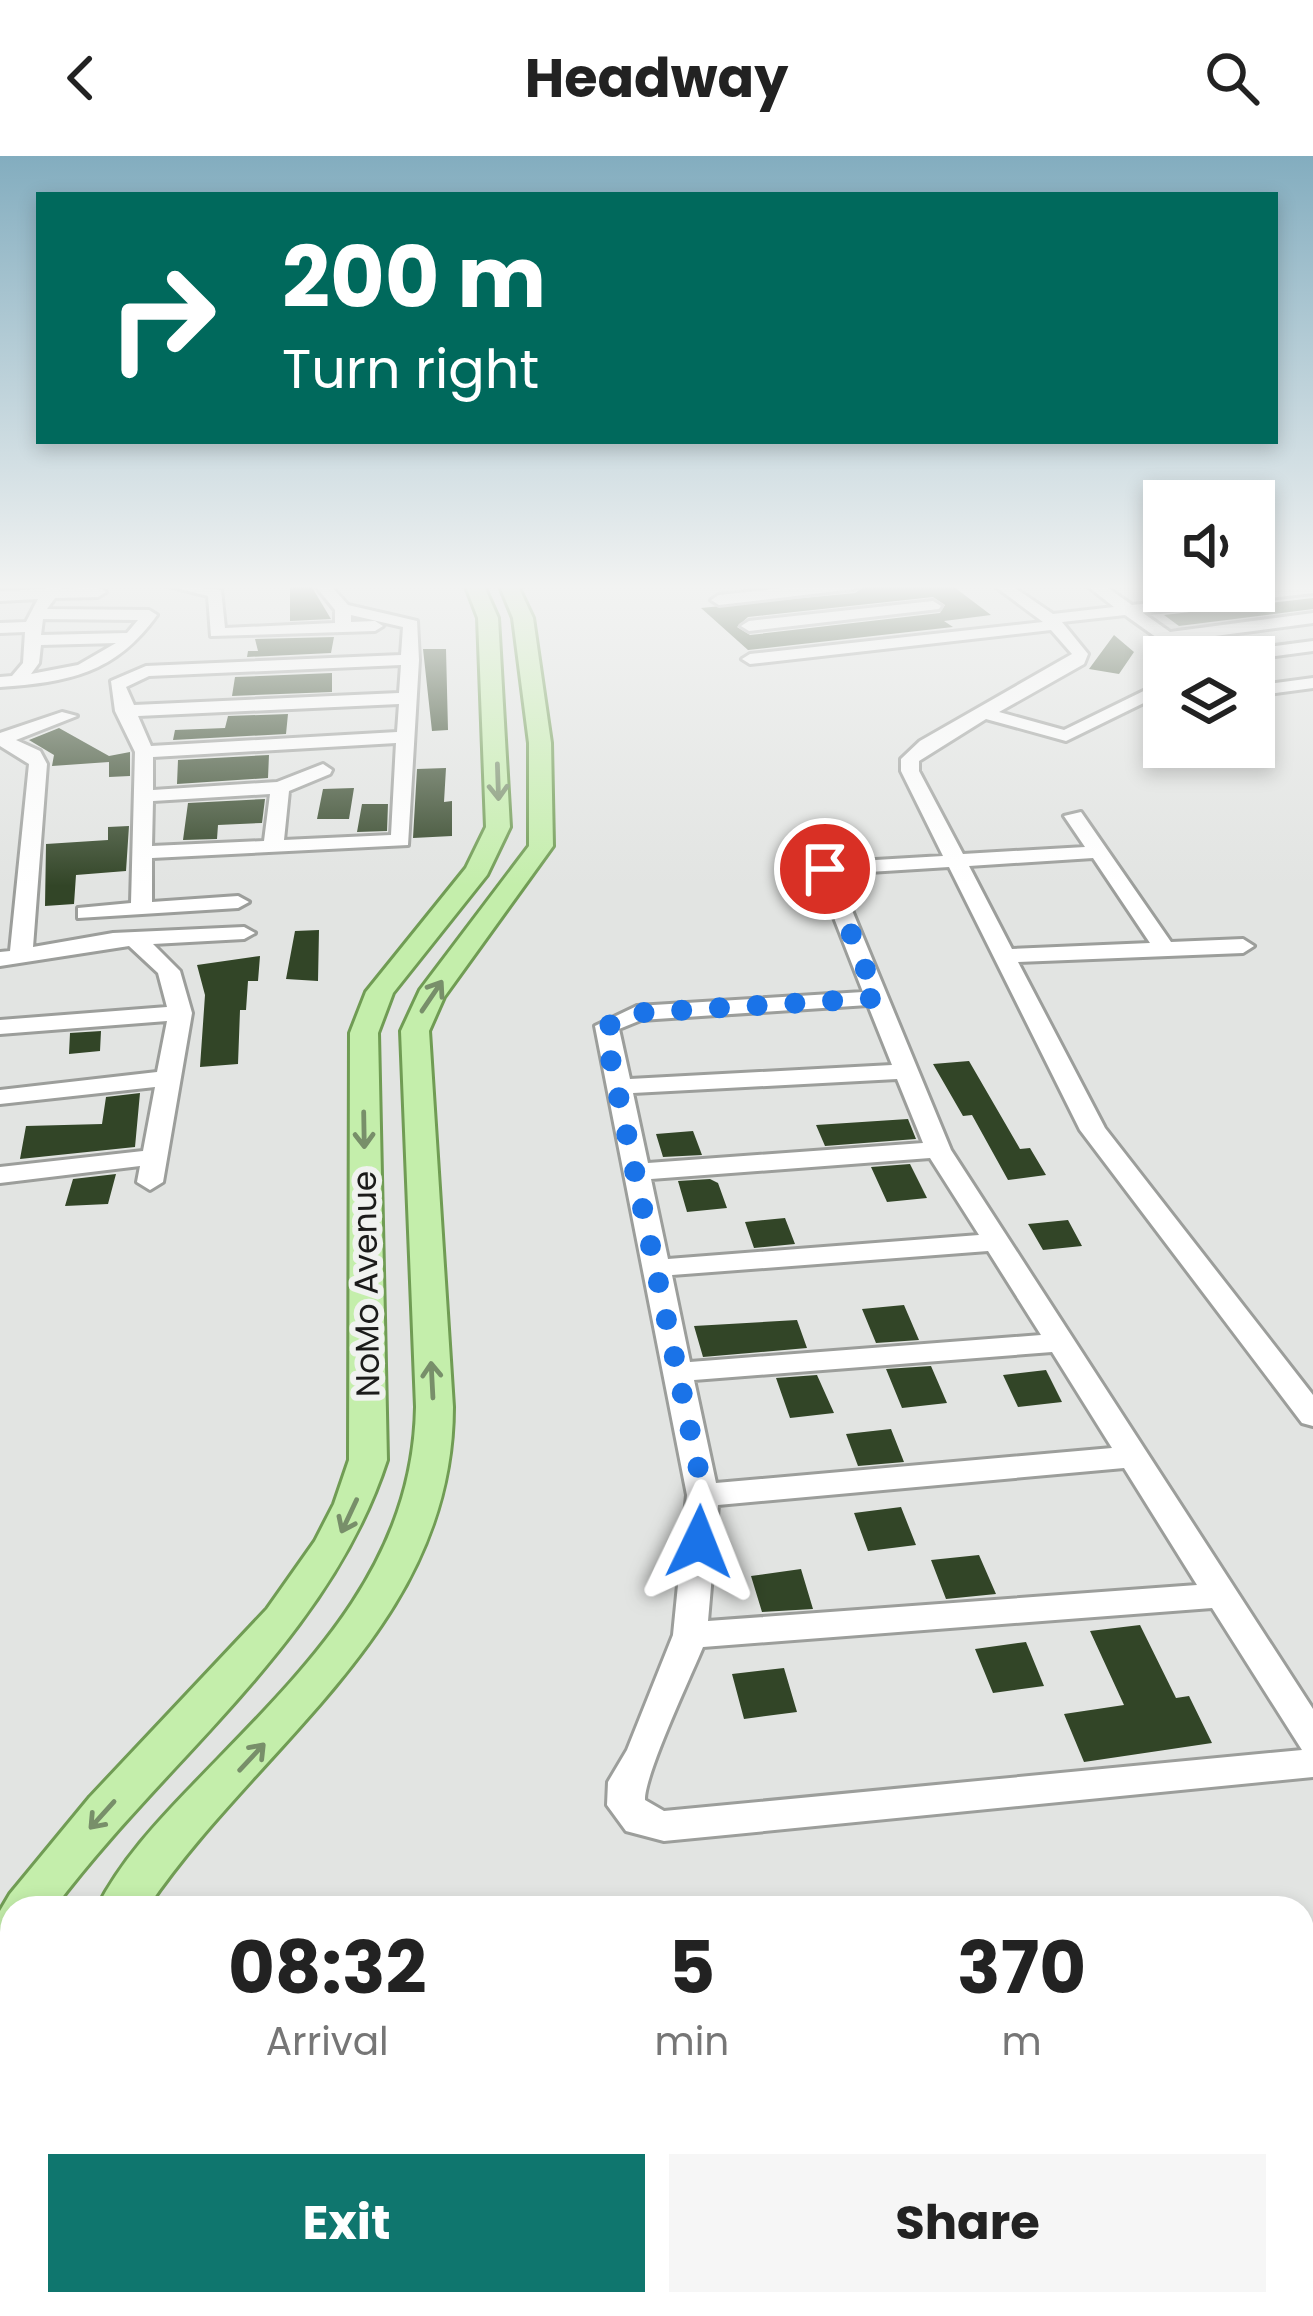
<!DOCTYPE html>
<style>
:root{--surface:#fff;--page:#f6f6f6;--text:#222;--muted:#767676;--accent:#0f766e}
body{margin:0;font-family:Poppins,sans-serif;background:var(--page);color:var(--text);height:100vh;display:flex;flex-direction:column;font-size:45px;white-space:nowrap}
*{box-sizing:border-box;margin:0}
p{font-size:39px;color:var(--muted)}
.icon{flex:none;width:66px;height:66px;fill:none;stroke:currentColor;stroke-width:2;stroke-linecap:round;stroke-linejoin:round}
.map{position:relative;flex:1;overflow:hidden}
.panel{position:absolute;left:0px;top:1740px;width:1314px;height:420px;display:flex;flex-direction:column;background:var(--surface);border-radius:36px 36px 0 0;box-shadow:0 6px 18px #0003}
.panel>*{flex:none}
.top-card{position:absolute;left:36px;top:36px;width:1242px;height:252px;border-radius:0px;box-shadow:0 6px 18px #0003;background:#00695c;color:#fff;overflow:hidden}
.tools{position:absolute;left:1143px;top:324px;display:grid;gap:24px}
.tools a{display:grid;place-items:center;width:132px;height:132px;border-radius:0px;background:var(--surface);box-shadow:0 6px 18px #0003;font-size:60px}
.pin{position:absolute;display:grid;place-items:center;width:102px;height:102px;color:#fff;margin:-51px;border:6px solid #fff;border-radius:50%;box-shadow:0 3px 12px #0007}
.me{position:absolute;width:132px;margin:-66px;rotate:2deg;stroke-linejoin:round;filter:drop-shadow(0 0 9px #0008)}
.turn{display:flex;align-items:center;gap:42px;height:252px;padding:0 48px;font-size:54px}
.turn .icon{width:156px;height:156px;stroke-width:2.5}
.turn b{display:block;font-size:84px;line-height:102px}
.eta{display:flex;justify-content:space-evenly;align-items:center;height:204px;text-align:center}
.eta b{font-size:72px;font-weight:700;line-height:84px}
.button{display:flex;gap:24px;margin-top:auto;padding:24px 48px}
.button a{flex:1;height:138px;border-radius:0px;background:var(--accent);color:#fff;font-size:48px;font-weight:700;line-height:138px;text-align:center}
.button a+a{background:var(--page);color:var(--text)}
header{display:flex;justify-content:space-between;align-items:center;height:156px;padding:0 48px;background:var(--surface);font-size:54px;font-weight:700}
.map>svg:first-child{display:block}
.building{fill:#324527;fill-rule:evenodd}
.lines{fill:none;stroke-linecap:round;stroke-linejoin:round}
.minor-casing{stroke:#9c9e9b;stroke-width:6}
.major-casing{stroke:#709c54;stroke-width:6}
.minor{fill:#fff;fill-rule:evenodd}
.major{fill:#c4eeab;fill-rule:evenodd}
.oneway{stroke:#788f6a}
.route{stroke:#1a73e8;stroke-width:21;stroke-dasharray:0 37.8}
.labels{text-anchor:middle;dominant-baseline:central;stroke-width:12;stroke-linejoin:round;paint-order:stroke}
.street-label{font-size:33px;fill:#1b1b1a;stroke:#f0f2ef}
</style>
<header><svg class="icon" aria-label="back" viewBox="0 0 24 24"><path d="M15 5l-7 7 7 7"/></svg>Headway<svg class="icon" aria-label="search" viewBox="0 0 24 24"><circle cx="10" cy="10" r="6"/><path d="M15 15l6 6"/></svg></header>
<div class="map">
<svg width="1313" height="2160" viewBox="0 0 1313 2160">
<rect width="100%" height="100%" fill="#e2e4e2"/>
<path class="building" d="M290,428H310L331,463L290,465Z
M950,428L991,459L944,465L953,471L748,494L701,452L855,437L865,430ZM933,441L945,449L940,457L750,479L737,471L748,461Z
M1313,442V453L1179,470L1164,459Z
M1114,479L1134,496L1119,518L1089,513Z
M334,481L331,497L247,501L248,495H258L255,483Z
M423,493H446L448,574L432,575Z
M332,517V536L232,540L235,521Z
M288,558L286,578L173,584L175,574L225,572L228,560Z
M59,572L109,600L130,596V620L109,621V606L52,610L54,599L29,584Z
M269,599L268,622L177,628L178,604Z
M446,612L444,646L452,645V680L413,682L417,613Z
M354,632L349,663H317L323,633Z
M265,643L262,667L218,669L217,683L183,684L188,647Z
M362,648H388L387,675L357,676Z
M129,670L126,715L76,719L74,748L45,750L46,688L108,684V671Z
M319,774L318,825L286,823L295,775Z
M260,800L258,825H248L246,854H240L238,908L200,911L205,839L197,809Z
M101,875L100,895L69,898L70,877Z
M969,905L1020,993L1030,992L1046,1019L1008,1024L972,959L963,960L933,908Z
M140,937L135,991L20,1003L26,970L102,968L106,941Z
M908,963L916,983L825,990L816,969Z
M693,975L702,999L663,1001L656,978Z
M910,1008L927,1042L887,1046L871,1011Z
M116,1018L108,1048L65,1050L73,1023Z
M710,1023L718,1027L727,1052L687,1056L678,1025Z
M785,1062L795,1088L754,1092L745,1066Z
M1068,1064L1082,1090L1043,1094L1028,1068Z
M904,1149L919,1184L876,1187L862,1153Z
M797,1164L807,1192L703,1201L694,1170Z
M931,1210L947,1247L902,1252L886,1213Z
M1046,1214L1062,1246L1018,1251L1003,1219Z
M817,1219L834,1257L790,1262L776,1222Z
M891,1273L904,1306L858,1310L846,1278Z
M901,1351L916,1389L868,1395L854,1357Z
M979,1399L996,1438L946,1443L931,1404Z
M801,1413L813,1453L762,1456L751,1420Z
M1140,1469L1176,1542L1189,1540L1212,1587L1084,1606L1064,1558L1124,1549L1090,1475Z
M1026,1486L1044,1530L993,1537L975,1493Z
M784,1512L797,1556L744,1563L732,1518Z"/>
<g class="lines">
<defs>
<path id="minor" d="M50,428H65L62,433L98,431L106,436L98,441L55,442L47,453L149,454L157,459C115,518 68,526 0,531V521L12,520L23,507L25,476L0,477V467L26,466L38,443L0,445V435L46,433ZM43,463L138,464L127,477L41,479ZM116,487L78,509L31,518L39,507L41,489Z
M161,428L221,434L225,472L335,467V454L314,428H329L348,449L417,465L419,504L408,689L152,702V746L238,740L249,746L238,752L78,762V752L131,747L135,596L115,555L111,525L146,510L401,499L403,471L351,459V466L375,465L383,470L375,475L211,480L208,440ZM401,509L399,537L134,549L126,531L149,520ZM399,548L397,576L151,590L138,560ZM396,587L391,679L284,684L289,635L330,618L332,614L323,608L277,626L153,634V601ZM270,638L264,685L152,690L153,645Z
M818,428H862L854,433L719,449L711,444L719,439Z
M992,428H1009L1053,458L1114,451L1085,428H1102L1132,449L1313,428V437L1143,457L1170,476L1313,457V467L1177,485L1184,501H1168L1160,484L1125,459L1062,466L1088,498L1084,508L999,556L1064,574L1164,525V537L1066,585L986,563L919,605V615L963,698L1085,691L1064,660L1081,656L1171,786L1243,783L1254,790L1243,797L1018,806L1105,972L1313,1239V1270L1302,1267L1080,974L949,711L837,718L951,994L1313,1553V1621L664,1685L626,1675L607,1649L608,1626L627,1594L673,1479L687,1339L595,870L637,850L863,836L815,713L825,707L943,700L901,615V603L920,585L1072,498L1051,474L750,508L742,503L750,498L1043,466ZM1093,702L1150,787L1012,793L969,710ZM868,849L892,909L630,923L619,873L641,864ZM897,923L923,987L648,1007L633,937ZM930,1002L979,1079L668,1103L651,1023ZM988,1095L1041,1179L690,1206L672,1119ZM1052,1196L1112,1292L716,1327L694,1224ZM1124,1312L1197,1429L708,1465L718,1349ZM1212,1452L1302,1594L664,1655L645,1644C644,1620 690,1522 703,1491Z
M933,445L941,450L939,453L749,475L741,470L749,465Z
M1313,485V495L1254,503L1221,501L1229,496Z
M1313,522V532L1254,540V530Z
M62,556L77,560L16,584L40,595L47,608L33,791L113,777L244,771L255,777L244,783L153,788L180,815L192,857L163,1026L150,1034L137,1026L140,1010L0,1027V1011L143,995L155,931L0,948V934L157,916L167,865L0,878V864L167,851L158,817L129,790L0,810V796L10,795L29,608L0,590V577Z
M1313,1928V1968L1302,1971V1931Z
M215,2148H261V2160H215Z
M438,2148H495L490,2160H433Z
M865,2148H915L910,2160H860Z"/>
<path id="major" d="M465,428H483L498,462L510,671L487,719L393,837L378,877L387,1304C328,1486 166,1602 54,1752H12V1806L0,1810V1755L10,1738L90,1641L267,1453L315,1385L334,1348L349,1304L350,877L366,836L466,712L486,671L478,462Z
M499,428H517L533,462L551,587L553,690L444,841L429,875L453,1251C453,1471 259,1586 147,1752H97C120,1706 158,1665 193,1629C300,1518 413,1415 416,1251L401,875L420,834L529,690V587L513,462Z
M12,1911V1978L0,1982V1916Z"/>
</defs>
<use href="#minor" class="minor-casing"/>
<use href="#major" class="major-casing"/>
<use href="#minor" class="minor"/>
<use href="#major" class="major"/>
</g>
<defs><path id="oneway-shaft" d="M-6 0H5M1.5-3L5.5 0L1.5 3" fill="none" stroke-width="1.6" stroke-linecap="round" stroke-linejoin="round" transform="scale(3)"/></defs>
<g class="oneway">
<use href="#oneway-shaft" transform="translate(498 626) rotate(88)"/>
<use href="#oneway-shaft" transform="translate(432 840) rotate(-56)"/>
<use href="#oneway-shaft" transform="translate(364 974) rotate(89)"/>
<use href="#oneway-shaft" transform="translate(432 1224) rotate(-93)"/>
<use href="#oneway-shaft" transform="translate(349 1360) rotate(115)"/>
<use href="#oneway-shaft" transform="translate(252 1601) rotate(-47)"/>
<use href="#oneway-shaft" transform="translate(102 1659) rotate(132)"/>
</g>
<linearGradient id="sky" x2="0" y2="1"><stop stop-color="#83adbf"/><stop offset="0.59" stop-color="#f2f3f2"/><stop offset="1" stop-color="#f2f3f2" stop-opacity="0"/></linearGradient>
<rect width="1313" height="730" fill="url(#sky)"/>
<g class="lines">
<path class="route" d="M699,1386L704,1339L605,877L613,864L637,857L877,842L825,713"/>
</g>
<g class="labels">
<g class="street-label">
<text transform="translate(366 1128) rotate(-91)">NoMo Avenue</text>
</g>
</g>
</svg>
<div class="tools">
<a><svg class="icon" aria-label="sound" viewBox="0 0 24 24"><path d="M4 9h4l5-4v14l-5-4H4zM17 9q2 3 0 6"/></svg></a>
<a><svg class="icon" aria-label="layers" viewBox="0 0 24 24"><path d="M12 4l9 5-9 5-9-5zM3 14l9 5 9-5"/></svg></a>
</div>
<div class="pin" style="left:825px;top:713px;background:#d93025"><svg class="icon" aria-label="arrive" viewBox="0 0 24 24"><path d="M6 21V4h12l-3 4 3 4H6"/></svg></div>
<svg class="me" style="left:699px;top:1386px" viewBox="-20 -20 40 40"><path d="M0-17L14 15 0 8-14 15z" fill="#1a73e8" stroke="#fff" stroke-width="4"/></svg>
<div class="top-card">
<div class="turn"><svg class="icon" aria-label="right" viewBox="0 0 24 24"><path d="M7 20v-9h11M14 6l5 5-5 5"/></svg><div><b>200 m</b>Turn right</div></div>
</div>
<section class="panel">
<div class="eta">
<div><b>08:32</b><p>Arrival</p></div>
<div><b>5</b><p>min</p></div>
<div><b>370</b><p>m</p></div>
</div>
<div class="button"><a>Exit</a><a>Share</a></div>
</section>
</div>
